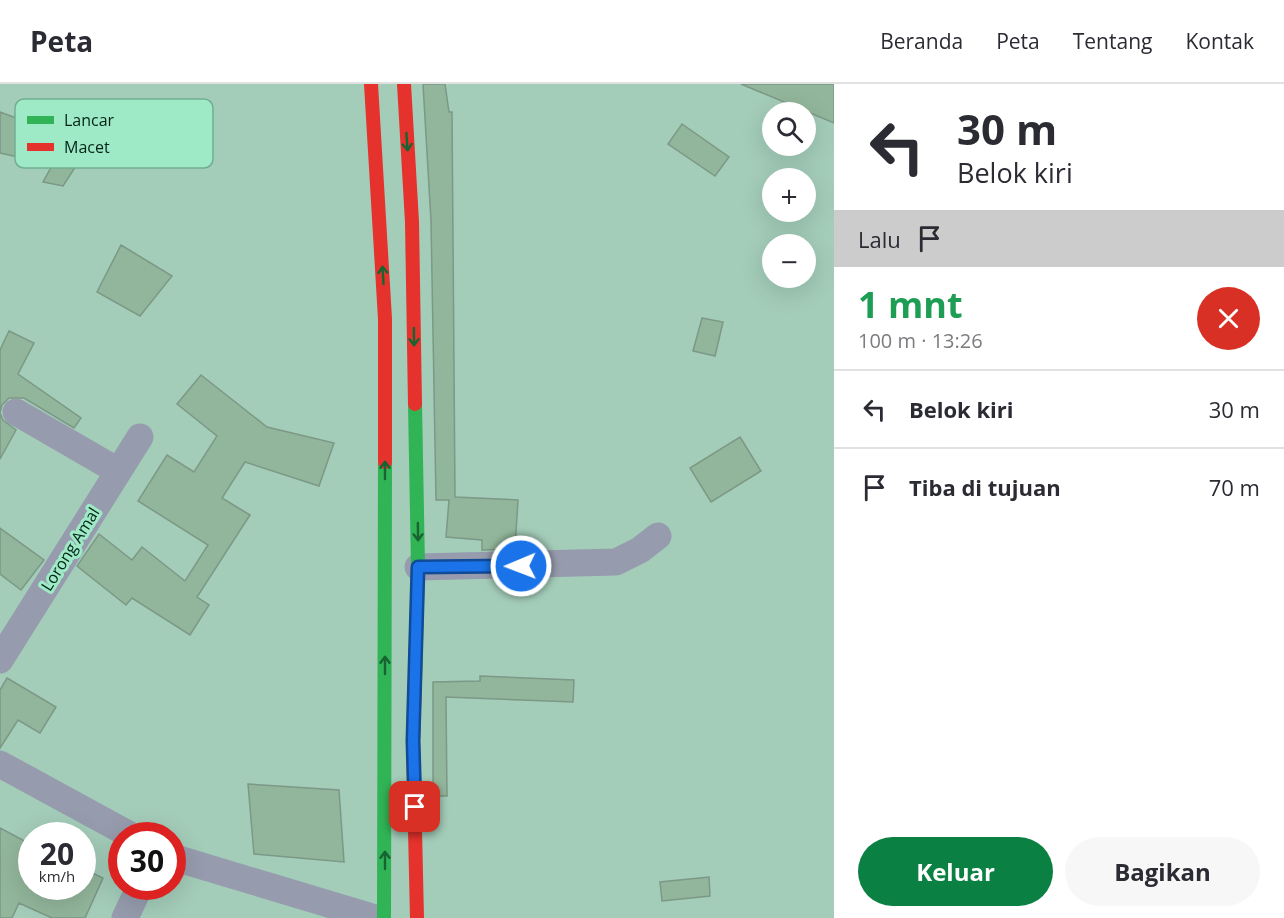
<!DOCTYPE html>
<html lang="id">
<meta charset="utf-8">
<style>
:root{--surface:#fff;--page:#f7f7f7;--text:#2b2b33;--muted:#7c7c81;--line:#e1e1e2;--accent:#0b8043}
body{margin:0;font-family:"Open Sans",sans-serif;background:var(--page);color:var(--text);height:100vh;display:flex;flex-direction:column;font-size:22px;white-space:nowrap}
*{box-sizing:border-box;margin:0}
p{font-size:20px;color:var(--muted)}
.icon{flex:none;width:33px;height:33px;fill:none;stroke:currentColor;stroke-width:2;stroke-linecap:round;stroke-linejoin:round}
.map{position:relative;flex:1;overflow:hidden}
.panel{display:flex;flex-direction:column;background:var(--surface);width:450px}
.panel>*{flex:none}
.guide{background:#fff;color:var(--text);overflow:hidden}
.fabs{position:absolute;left:762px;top:18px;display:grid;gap:12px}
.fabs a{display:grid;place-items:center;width:54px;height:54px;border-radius:50%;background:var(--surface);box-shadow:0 6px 24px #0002;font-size:30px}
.speed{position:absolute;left:18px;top:738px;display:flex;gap:12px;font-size:30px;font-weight:700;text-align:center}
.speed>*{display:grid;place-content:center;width:78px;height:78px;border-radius:50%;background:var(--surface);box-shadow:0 6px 24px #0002;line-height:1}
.speed small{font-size:15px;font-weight:400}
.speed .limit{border:9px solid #d22;background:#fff;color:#111}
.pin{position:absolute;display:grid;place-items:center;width:51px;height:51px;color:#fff;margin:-26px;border-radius:12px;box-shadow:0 3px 9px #0006}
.me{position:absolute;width:66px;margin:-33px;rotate:269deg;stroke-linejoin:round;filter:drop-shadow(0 0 4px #0008)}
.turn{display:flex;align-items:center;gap:21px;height:126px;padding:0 24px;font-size:27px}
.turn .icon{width:78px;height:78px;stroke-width:2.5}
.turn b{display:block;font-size:42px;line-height:51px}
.then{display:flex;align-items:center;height:57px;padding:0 24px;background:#0003;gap:12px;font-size:22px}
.round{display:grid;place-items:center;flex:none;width:63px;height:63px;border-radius:32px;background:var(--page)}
.head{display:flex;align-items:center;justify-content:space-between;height:102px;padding:0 24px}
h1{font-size:36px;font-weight:700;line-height:45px;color:#1e9e55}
.button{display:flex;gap:12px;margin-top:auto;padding:12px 24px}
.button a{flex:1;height:69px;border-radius:36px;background:var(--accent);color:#fff;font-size:24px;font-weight:700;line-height:69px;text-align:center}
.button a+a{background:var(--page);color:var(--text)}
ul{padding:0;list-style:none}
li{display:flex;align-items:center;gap:18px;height:78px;padding:0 24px;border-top:2px solid var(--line)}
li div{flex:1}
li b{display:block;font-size:22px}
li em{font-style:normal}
header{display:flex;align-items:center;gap:36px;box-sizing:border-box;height:84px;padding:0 30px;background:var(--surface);border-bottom:2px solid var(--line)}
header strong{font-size:28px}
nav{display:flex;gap:33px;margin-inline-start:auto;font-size:21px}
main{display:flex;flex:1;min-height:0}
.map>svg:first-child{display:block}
.building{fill:#92b69b;stroke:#7c9886;stroke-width:1.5}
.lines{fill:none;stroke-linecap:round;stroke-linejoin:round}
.street{stroke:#969cad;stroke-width:27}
.fast{stroke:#30b455;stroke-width:14}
.jam{stroke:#e5322d;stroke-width:14}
.oneway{stroke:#176432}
.route-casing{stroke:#114b97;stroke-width:15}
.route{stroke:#1a73e8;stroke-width:10}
.labels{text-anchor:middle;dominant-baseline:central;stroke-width:6;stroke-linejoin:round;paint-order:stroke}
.street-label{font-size:16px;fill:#032316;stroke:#9feac6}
.key{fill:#9feac6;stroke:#70ae91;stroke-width:1.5}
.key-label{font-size:16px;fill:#032316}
</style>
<header>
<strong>Peta</strong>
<nav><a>Beranda</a><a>Peta</a><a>Tentang</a><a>Kontak</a></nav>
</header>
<main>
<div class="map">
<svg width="834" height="834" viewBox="0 0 834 834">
<rect width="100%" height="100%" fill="#a3ccb9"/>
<path class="building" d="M423,0H445L449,28H452L455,413L518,416L515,465L482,466V456L446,453L449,416H436L431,137Z
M741,0H834V39Z
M0,28L19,35V42L62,53L53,81L0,69Z
M682,40L729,73L715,92L668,60Z
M58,71L76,82L63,102L43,98Z
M121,161L172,192L140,232L97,208Z
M702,234L723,238L715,272L693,267Z
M9,247L34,259L18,290L81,334L74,344L24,314H9L2,321L0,329L3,336L16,346L0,375V266Z
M201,291L267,343L334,359L319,402L245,378L222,414L250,431L197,513L209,521L190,551L132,514L126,521L77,482L99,450L132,476L142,463L185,497L208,461L138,417L167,371L194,388L217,352L177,320Z
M740,353L761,387L711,418L690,384Z
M0,444L44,476L21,506L0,490Z
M480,592L574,596L573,618L446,613L447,712H433V598L480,597Z
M7,594L56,623L40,649L18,636L0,664V606Z
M248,700L339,706L344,778L254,770Z
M0,744L32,761V802H82V784L103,794L85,834H52L19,819L12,834H0Z
M709,793L710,812L662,817L660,798Z"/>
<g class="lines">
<path class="street" d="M16,328L118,387
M418,483L616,478L640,466L658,452
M0,576L140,353
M0,680L132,752
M172,773L375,834
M125,834L140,802"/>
<path class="fast" d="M415,596L418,483L415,320
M384,834L385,378"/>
<path class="jam" d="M371,0L385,235V378
M404,0L412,138L415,320
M415,596L413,657L417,834"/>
</g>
<defs><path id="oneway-shaft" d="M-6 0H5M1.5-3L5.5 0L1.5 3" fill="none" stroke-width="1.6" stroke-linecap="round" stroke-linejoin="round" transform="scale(1.5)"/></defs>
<g class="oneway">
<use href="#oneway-shaft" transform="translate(407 58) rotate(86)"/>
<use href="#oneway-shaft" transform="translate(383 191) rotate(-93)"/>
<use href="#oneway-shaft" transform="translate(414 253) rotate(89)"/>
<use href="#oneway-shaft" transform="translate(385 386) rotate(-90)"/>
<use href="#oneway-shaft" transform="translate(418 448) rotate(89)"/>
<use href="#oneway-shaft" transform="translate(385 581) rotate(-90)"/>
<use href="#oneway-shaft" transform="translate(385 776) rotate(-90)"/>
</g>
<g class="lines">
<defs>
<path id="route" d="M415,723L413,657L418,483L521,482"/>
</defs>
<use href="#route" class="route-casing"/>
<use href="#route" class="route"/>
</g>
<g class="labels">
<g class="street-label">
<text transform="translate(70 465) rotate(-58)">Lorong Amal</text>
</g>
</g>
<rect x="15" y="15" width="198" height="69" rx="9" class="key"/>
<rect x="27" y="32" width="27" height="8" fill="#30b455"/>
<rect x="27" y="59" width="27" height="8" fill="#e5322d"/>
<g class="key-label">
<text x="64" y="42">Lancar</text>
<text x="64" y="69">Macet</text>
</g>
</svg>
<div class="fabs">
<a><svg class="icon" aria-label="search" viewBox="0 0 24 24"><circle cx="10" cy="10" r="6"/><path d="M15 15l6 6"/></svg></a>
<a>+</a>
<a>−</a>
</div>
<div class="speed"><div>20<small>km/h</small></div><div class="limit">30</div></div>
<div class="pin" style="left:415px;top:723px;background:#d93025"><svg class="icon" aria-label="arrive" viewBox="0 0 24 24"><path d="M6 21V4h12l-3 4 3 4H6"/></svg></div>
<svg class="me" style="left:521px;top:482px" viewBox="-20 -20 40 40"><circle r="17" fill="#1a73e8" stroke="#fff" stroke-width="3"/><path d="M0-11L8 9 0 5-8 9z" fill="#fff"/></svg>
</div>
<section class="panel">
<div class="guide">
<div class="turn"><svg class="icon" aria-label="left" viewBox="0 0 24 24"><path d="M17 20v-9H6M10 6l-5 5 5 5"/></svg><div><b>30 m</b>Belok kiri</div></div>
<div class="then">Lalu<svg class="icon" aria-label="arrive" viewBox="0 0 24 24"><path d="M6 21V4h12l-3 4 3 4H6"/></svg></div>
</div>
<div class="head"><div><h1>1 mnt</h1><p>100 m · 13:26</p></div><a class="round" style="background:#d93025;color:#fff"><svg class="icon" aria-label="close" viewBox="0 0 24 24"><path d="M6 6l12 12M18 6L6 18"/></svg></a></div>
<ul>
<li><svg class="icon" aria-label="left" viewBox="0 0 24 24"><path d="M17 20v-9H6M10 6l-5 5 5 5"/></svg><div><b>Belok kiri</b></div><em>30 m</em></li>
<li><svg class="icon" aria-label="arrive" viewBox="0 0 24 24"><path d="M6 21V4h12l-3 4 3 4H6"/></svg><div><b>Tiba di tujuan</b></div><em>70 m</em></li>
</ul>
<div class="button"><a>Keluar</a><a>Bagikan</a></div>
</section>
</main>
